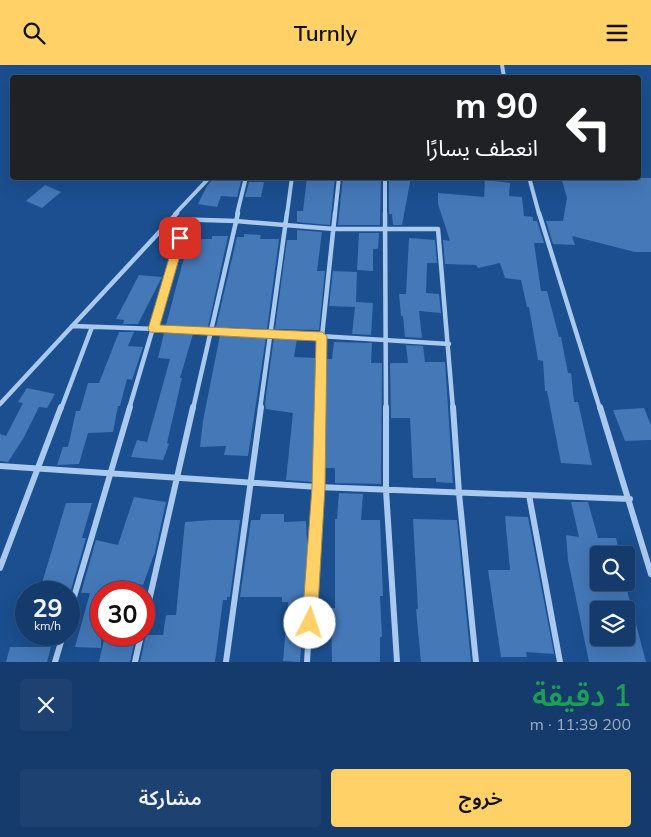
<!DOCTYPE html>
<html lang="ar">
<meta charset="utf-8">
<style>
:root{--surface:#143b6b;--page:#1d4271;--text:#f1f3f6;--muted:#9dadc1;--line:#33557e;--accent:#ffd166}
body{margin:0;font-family:Mulish,"Noto Sans Arabic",sans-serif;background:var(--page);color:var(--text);direction:rtl;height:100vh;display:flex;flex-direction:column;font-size:19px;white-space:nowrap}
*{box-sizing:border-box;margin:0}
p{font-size:16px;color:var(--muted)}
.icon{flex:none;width:28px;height:28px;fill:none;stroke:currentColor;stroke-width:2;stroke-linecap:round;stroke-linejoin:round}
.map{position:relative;height:597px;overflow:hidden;direction:ltr}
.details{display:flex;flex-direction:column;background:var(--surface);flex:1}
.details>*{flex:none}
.guide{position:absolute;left:10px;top:10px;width:631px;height:105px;border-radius:5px;box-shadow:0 5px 20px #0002,0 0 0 1px var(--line);direction:rtl;background:#202124;color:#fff;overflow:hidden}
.controls{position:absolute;left:590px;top:481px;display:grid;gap:10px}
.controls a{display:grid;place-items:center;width:45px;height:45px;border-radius:5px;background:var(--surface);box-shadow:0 5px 20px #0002,0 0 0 1px var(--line);font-size:25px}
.speed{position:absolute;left:15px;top:516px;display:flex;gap:10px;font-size:25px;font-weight:700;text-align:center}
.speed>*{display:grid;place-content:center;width:65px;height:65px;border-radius:50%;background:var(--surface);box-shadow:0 5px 20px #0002,0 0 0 1px var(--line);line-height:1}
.speed small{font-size:12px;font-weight:400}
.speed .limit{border:8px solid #d22;background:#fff;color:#111}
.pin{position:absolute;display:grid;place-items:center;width:42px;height:42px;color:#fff;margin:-21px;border-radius:10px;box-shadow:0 2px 8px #0006}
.me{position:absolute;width:55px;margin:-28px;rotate:4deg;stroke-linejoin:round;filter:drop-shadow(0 0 4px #0008)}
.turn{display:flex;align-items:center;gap:18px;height:105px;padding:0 20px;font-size:22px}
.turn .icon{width:65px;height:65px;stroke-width:2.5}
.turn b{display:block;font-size:35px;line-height:42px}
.round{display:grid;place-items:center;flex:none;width:52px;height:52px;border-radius:5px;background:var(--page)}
.overview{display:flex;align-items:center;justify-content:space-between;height:85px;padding:0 20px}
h1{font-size:30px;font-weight:600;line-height:38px;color:#1e9e55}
.action{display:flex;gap:10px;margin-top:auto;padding:10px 20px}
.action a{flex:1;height:58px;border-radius:5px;background:var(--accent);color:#111;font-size:20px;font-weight:600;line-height:58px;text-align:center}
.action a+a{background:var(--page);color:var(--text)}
header{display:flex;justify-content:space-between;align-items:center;height:65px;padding:0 20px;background:var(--accent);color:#111;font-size:22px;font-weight:600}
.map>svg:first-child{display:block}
.building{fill:#4478b7;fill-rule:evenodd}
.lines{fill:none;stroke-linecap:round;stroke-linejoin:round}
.minor-far2{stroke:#a9c9ee;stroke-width:4}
.minor-far1{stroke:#a9c9ee;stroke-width:4.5}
.minor{stroke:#a9c9ee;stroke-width:6}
.route{fill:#ffd166;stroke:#a68842}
</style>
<header><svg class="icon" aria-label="menu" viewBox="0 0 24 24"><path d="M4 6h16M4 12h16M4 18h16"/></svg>Turnly<svg class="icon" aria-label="search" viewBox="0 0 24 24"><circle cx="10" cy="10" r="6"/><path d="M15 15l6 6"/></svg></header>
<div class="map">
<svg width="651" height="597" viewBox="0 0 651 597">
<rect width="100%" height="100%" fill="#1b4f8f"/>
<path class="building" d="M307,112H335L330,160L297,157V146H303Z
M343,112H381L380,160H338Z
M389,112H411L402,160H393L392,149H389Z
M561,112L651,113V187H635L572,171L575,180L553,179L546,156H563L567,133Z
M212,115L241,116L237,132L221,131L217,142L198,139L207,121Z
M485,115L510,118L509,131L522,132L524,151L533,152V156H537L544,178H534L541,226H547L559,272H561L568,308H571L574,337H578L592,400L561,398L547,326H545L543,296L538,295L529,242H527L521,215L505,213L500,198L478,203L476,200L445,199L443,175L450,176L438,139V128L484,132Z
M249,117H264L261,132H245Z
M45,120L61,127L42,143L26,136Z
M297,165L322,167L317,206H325L319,265L275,264L287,175H297Z
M359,168H379L378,184H373V206L357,205Z
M244,169L261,170L260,174H279L267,264L216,262L237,172H244Z
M212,171H228L208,262L166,260L189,174H212Z
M409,173L435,175L437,198H427L426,228L439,229L441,248L419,246L422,273L405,272L403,251H401L399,229H406Z
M333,206L357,207L356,237L373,238L371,270L352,269L355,242L329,241Z
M139,210L162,212L138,259H123L124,255L116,254Z
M119,267H134L128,281L143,282L132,315L127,314L120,341H118L113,367L88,368L79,399L57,400L63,382H68L76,346H80L88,318H99Z
M164,268L193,269L180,313H182L167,378L169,379L163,395L131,392L137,375L147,377L170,294L158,293Z
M220,270L266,272L248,391L224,390L226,381L200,382L203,356Z
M274,272L297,274L294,292L317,293L313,417L286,415L293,348L266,344L265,339Z
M334,277L372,278L371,298H382L381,419L335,418V403H323L325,294H332Z
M406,280L423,281L425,297H445L453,418L436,417V413H413L410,353H391L390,298H408Z
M27,323L55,329L47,343L39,342L23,374L8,397L0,396V369L6,371L23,338L18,337Z
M644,343L651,360V375L625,376L613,345Z
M339,428L363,429L361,455H380L383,531H380L382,572H380V597H332L331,543H335V454H337Z
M134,432L166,437L155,487L143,520L121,515L116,528H101V583L75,582L90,528H81L96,475L118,480Z
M571,437H588L598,473H616L620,490H599V518H625L646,597H589L568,495L566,470L579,472ZM599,545H626V572H599Z
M66,438H92L82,473H86L70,528H39Z
M261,449H284V457L306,456L308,497L300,597L283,596L288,537H282V532H240L251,455H260Z
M505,451L528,452L554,589L526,587L527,592H501L488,505H510Z
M413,454L457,455L471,597H421L416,544H418Z
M211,455H240L230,532H227V535H223L215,597H140L146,570H163L166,550H176L185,457Z
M105,570H136L130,597H99Z
M10,582H51L47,597H6Z"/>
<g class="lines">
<path class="minor-far2" d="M502,0L504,12
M385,112V149
M529,112L539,149
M175,149L210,112
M237,149L246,112
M287,149L292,112
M335,149L339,112"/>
<path class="minor-far1" d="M385,148L386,344
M539,148L600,344
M172,154L236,156L334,164H438L453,344
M72,261L271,268L449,279
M0,339L177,148
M61,344L92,262
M129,344L185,155
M193,344L238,148
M260,344L287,148
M320,344L322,271L335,148"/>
<path class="minor" d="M386,342V425L397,597
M453,342L459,428L476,597
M600,342L651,509
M0,401L318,422L320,342
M529,430L560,597
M0,503L61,342
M69,549L130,342
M144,558L193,342
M55,597L63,570
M135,597L141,570
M226,597L261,342
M307,597L318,422L630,434"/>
</g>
<path class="route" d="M180,169L185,173L160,260L322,267L327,271L325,422L317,558L315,563L310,566L304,563L302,558L312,422L316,276L150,267L148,264L175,173Z"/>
</svg>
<div class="controls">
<a><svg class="icon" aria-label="search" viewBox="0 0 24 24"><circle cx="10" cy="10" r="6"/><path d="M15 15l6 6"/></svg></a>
<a><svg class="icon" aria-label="layers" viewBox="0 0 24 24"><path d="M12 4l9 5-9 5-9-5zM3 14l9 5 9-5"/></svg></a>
</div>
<div class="speed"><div>29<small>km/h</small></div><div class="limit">30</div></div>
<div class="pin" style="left:180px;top:173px;background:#d93025"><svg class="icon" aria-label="arrive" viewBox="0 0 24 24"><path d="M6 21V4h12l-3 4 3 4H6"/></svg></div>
<svg class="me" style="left:310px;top:558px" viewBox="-20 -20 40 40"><circle r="19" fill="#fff"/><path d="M0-13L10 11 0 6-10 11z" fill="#ffd166"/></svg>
<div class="guide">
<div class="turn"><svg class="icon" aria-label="left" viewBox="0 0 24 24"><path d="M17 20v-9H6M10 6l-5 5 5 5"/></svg><div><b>90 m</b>انعطف يسارًا</div></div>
</div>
</div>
<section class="details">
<div class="overview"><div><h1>1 دقيقة</h1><p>200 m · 11:39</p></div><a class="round"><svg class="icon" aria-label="close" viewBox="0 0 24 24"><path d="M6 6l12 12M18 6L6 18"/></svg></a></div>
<div class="action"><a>خروج</a><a>مشاركة</a></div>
</section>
